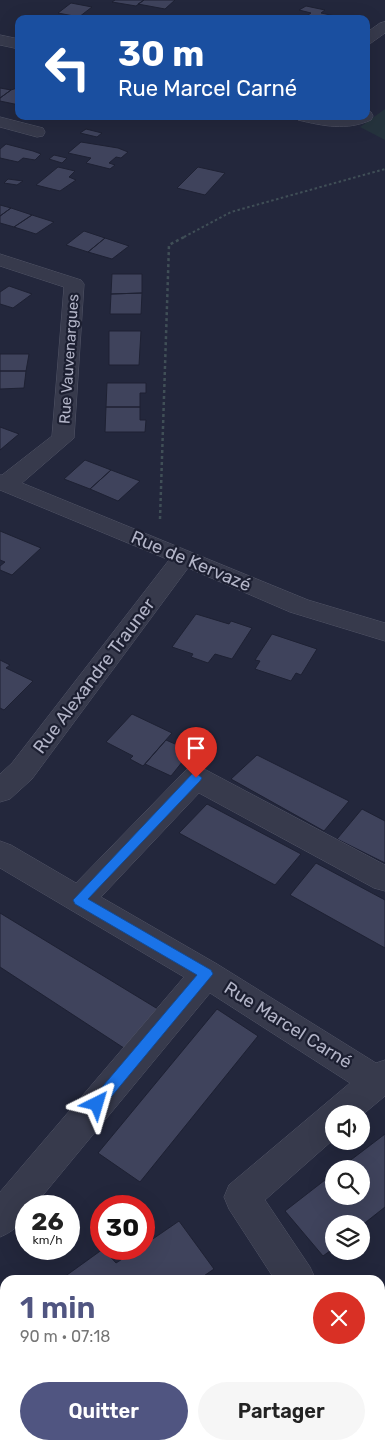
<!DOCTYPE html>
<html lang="fr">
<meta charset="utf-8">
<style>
:root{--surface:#fff;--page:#f6f6f6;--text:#222;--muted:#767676;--accent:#505581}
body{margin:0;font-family:Rubik,sans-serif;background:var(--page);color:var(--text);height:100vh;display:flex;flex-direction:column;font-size:19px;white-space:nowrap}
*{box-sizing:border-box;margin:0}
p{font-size:16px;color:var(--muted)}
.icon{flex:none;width:28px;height:28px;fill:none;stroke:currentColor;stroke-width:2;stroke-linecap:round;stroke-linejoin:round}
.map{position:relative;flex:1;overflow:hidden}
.details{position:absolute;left:0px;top:1275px;width:385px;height:175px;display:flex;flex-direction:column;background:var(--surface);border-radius:15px 15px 0 0;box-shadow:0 5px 20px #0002}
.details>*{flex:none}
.top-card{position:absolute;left:15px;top:15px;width:355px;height:105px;border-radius:10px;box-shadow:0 5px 20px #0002;background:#1a4fa0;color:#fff;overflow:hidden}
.buttons{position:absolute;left:325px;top:1105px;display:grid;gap:10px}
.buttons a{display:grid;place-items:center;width:45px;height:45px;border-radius:50%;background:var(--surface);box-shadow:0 5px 20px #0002;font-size:25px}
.speed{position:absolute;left:15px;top:1195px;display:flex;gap:10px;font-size:25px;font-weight:700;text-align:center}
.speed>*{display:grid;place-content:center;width:65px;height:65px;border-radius:50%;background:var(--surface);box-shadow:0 5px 20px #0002;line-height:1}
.speed small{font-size:12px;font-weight:400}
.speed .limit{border:8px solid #d22;background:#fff;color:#111}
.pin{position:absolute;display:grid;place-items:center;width:42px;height:42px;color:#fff;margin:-51px -21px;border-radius:50% 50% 50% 0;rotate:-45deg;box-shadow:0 0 5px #0007}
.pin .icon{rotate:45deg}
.me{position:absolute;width:55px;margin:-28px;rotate:40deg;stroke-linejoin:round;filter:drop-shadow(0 0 4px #0008)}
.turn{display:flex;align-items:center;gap:18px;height:105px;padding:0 20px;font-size:22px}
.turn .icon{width:65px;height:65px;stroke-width:2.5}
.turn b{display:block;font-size:35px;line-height:42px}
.round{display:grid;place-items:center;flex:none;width:52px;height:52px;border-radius:26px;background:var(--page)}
.summary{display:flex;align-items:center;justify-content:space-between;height:85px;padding:0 20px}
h1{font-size:30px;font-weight:600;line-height:38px;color:var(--accent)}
.cta{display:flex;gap:10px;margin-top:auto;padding:10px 20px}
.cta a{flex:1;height:58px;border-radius:30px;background:var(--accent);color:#fff;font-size:20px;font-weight:600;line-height:58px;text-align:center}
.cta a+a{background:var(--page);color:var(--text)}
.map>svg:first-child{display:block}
.green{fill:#25333d}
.building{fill:#3f435c;stroke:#1e2133}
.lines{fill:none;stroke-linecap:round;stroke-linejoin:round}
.minor-casing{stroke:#525567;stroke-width:1}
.path-far2{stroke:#404f57;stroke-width:2;stroke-dasharray:2.5 2.5;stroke-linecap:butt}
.path-far1{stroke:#404f57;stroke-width:2.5;stroke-dasharray:3 3;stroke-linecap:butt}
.path{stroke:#404f57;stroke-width:4;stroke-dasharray:5 5;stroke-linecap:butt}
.minor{fill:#373a4c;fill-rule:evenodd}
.route{fill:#1a73e8;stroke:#114b97}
.labels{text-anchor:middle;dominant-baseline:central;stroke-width:4.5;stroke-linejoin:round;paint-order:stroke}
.far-street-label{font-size:15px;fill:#b3b5c8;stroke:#1c1f31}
.street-label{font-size:18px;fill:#b3b5c8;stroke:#1c1f31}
</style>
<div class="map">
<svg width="385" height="1450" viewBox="0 0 385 1450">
<rect width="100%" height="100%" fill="#23273c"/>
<path class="green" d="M385,109V140L360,127Z"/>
<path class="building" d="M115,0H144L136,6L112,2Z
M144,0H175L165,9L138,4Z
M71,3L92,7L79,17L58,13Z
M306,6L325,10L321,13L349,19H310L305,17L311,13L299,10Z
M0,88L11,90L0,98Z
M17,88L19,89V105L0,101V98L11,90Z
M86,129L102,133L97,137L80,133Z
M81,142L118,148L128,152L121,158L116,157L109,163L115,165L110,169L86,163L91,158L68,153Z
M6,144L33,151L41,154L35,160L23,158L18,162L0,158V149Z
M54,155L67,158L62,163L49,159Z
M58,167L75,171L69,177L76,180L60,191L36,185Z
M198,167L225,173L205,195L177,188Z
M8,179L23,181L17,185L4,183Z
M0,205L11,208L0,216Z
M11,208L32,215L14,227L0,223V216Z
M32,215L54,222L36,234L14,227Z
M84,231L105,238L88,252L66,245Z
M105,238L129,246L112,259L88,252Z
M112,274H142V293L111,294Z
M9,286L32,294L13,308L0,304V292Z
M142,293L141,314H110L111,294Z
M109,331H141L139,365H109Z
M0,354H29L26,371H0Z
M0,371H26L24,388L0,389Z
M107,383H146V393H140V407H106Z
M106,407H140V420H146L145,432H105Z
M0,427L19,434L0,450Z
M85,460L111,470L90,489L64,479Z
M111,470L140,481L118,501L90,489Z
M0,531L41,548L12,575L0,570V566L5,562L0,560Z
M196,614L229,624L231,621L252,628L232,659L215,654L208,663L191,657L193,654L172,647Z
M272,634L317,649L301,675L296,673L291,681L255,669L260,661L255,660Z
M0,660L10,665L6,668L33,681L4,710L0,708Z
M132,714L172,733L143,766L130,759L133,756L106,742Z
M166,740L191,751L171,776L145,764Z
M257,755L349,801L324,831L231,779Z
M207,804L301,854L275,885L179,833Z
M362,809L385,821V863L337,839Z
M316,863L385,900V948L290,895Z
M0,913L166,1014L133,1054L0,967Z
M217,1009L258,1036L140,1182L98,1153Z
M385,1134V1207L361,1226V1224H334V1248L323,1256L285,1211L334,1173V1196H361V1169H339Z
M179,1221L214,1269L198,1280H60L103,1249L116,1263L138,1249H144V1245Z
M5,1291V1368L0,1372V1295Z
M380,1380L385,1389V1443L380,1445Z
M328,1445H369L371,1449L330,1450Z"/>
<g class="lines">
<defs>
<path id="minor" d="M385,22V33L371,43L366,44V33L380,23Z
M0,35L19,39V49L0,45Z
M366,111L371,112L373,116L371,120C346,131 324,126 298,120L296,116H366Z
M0,117L43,128L45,132L43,136L37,137L0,127Z
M0,254L81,280L84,284L74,438L22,483L308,600L385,623V641L290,612L188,568L32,779L10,799L0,802V774L12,763L169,560L0,490V475H2L52,436L64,287L0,266Z
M196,767L206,770L385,865V891L374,888L199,793L101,897L217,964L376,1063L385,1060V1096L361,1116V1114H334V1139L265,1200L310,1267L316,1280H275L229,1209L224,1197L229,1185L350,1083L210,993L34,1206H26C26,1222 14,1231 0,1237V1192L184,977L0,868V841L11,845L76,883L186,770Z
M385,1311V1349L380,1351V1313Z"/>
</defs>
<use href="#minor" class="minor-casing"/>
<path class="path-far2" d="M184,237L231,212L385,169"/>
<path class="path-far1" d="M160,519L169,245L186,236"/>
<path class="path" d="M117,1450L127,1445"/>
<use href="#minor" class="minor"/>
</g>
<path class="route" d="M196,773L202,778L200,781L88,899L211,970L213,974L102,1108L97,1110L92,1108L90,1104L92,1099L197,975L75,904L73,900L192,774Z"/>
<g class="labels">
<g class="far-street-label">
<text transform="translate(69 359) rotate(-86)">Rue Vauvenargues</text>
</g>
<g class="street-label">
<text transform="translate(191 561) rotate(23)">Rue de Kervazé</text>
<text transform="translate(94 676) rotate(-53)">Rue Alexandre Trauner</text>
<text transform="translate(288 1025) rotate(32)">Rue Marcel Carné</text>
</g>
</g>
</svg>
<div class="buttons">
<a><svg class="icon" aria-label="sound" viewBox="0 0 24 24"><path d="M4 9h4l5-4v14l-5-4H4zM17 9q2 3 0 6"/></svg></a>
<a><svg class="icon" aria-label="search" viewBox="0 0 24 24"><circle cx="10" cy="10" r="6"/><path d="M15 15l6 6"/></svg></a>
<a><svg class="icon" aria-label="layers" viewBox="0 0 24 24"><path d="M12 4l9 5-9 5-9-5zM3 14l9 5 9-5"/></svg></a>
</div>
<div class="speed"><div>26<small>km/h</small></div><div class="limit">30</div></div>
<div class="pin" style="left:196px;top:778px;background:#d93025"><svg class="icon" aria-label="arrive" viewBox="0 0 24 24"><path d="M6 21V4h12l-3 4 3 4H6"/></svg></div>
<svg class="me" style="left:97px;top:1104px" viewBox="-20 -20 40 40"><path d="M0-17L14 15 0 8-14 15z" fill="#1a73e8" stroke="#fff" stroke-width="4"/></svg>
<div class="top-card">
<div class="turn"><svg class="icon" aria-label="left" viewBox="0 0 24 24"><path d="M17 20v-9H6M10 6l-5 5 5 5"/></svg><div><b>30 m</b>Rue Marcel Carné</div></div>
</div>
<section class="details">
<div class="summary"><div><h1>1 min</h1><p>90 m · 07:18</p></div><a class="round" style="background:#d93025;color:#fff"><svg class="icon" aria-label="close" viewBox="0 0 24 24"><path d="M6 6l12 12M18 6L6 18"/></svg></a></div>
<div class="cta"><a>Quitter</a><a>Partager</a></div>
</section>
</div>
